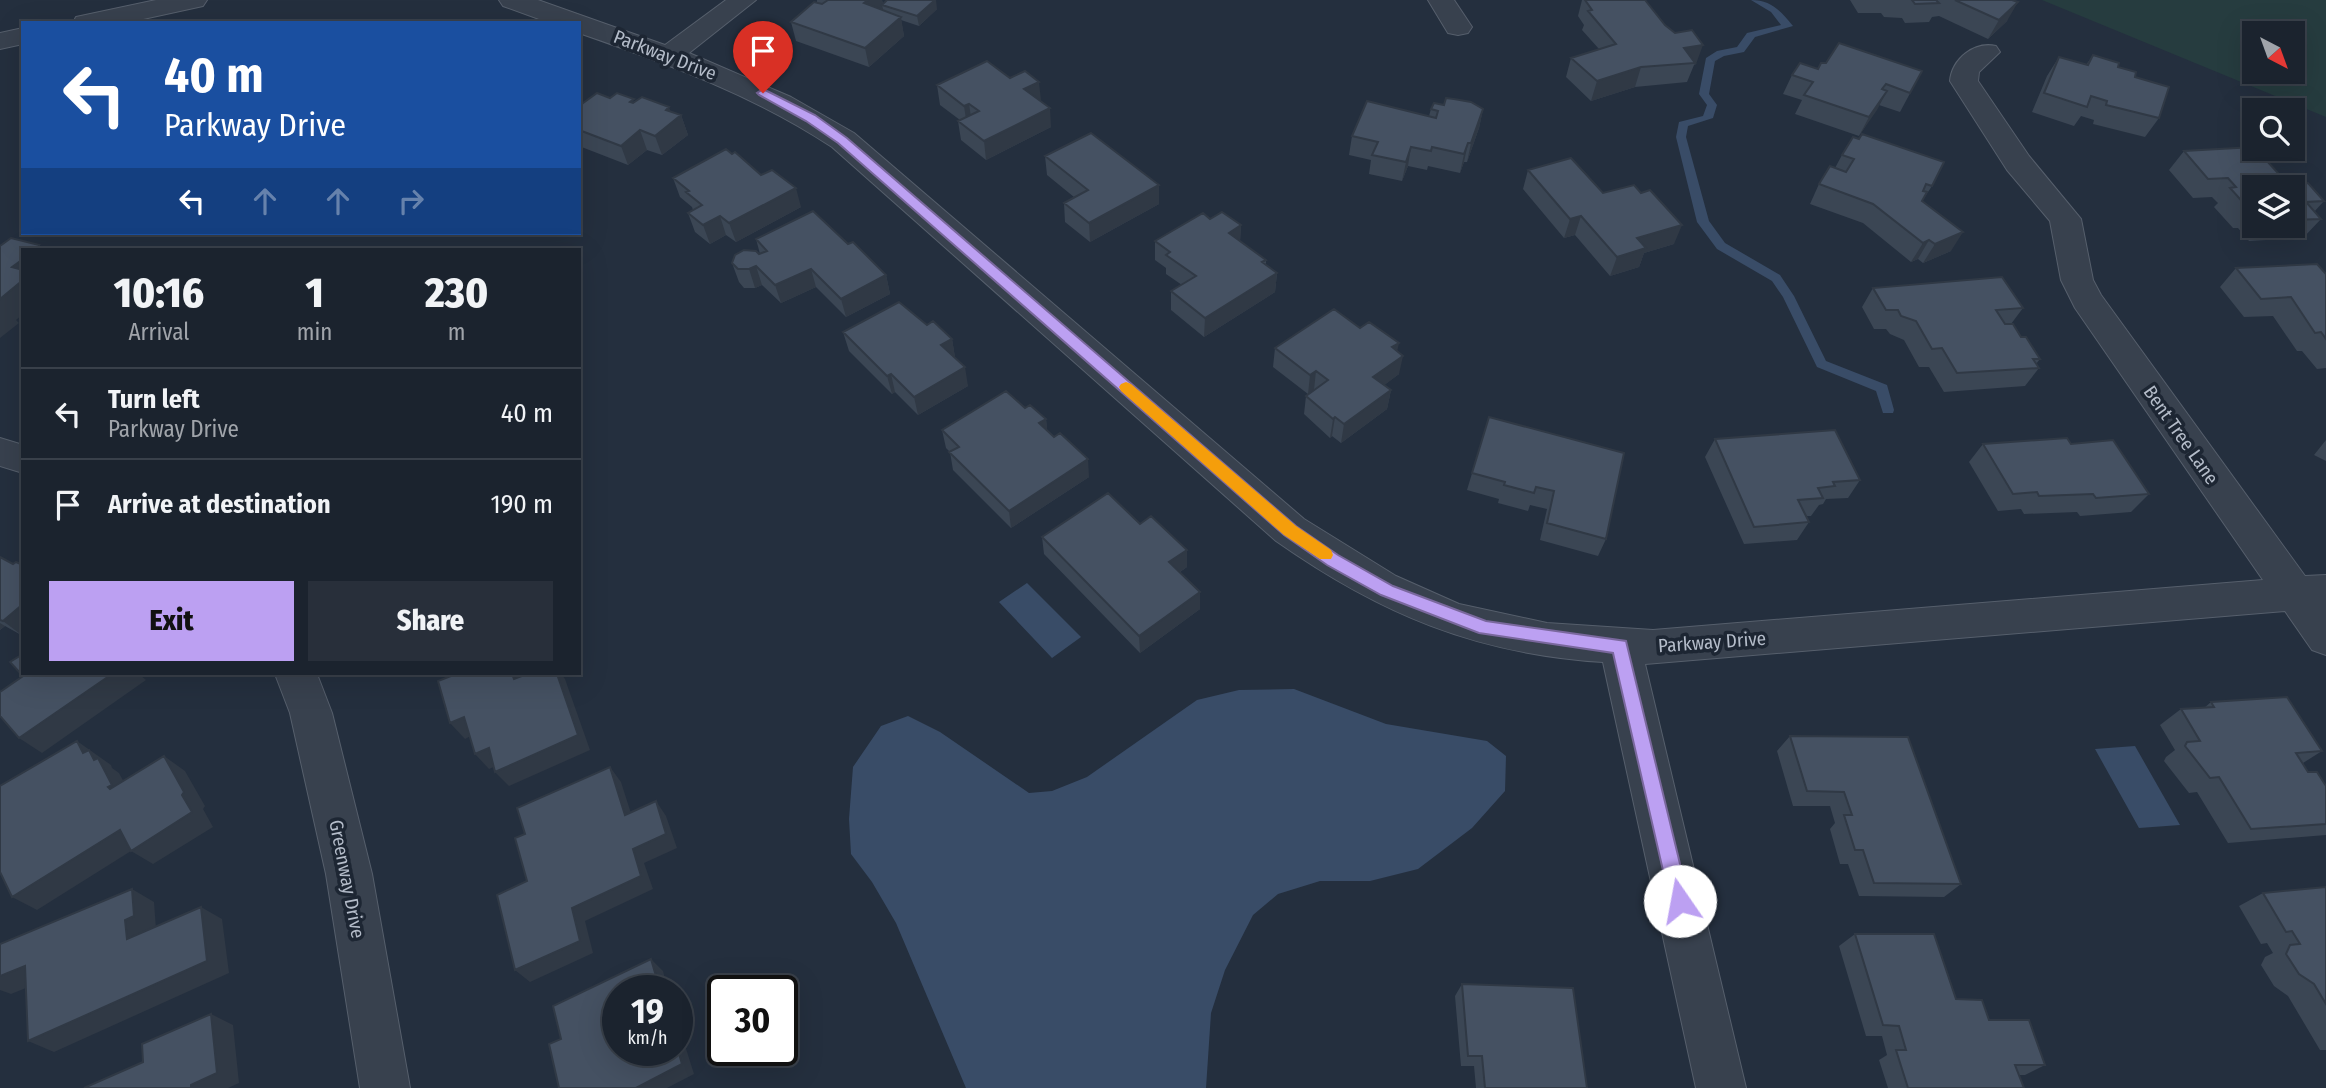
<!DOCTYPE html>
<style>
:root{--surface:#1b232e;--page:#282f3a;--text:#f1f3f6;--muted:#a0a4aa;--line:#39404a;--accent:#bca0f2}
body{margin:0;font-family:"Fira Sans Condensed",sans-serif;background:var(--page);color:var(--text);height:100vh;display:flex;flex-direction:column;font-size:26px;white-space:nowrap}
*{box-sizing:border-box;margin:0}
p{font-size:23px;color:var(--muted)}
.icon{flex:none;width:38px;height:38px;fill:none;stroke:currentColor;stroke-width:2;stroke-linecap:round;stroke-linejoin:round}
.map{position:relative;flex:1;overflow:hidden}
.drawer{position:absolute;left:21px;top:248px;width:560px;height:427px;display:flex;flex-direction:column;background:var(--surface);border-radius:0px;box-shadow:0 7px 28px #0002,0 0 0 2px var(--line)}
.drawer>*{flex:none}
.guide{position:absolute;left:21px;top:21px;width:560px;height:214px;border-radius:0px;box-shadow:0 7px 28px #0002,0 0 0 2px var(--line);background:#1a4fa0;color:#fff;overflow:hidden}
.needle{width:46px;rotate:139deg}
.controls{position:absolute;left:2242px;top:21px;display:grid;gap:14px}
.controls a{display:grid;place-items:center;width:63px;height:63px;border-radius:0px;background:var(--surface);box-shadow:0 7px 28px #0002,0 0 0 2px var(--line);font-size:35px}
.speed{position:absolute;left:602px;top:975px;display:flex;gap:14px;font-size:35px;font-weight:700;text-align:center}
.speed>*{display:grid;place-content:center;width:91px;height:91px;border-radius:50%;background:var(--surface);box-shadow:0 7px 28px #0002,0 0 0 2px var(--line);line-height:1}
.speed small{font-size:18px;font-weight:400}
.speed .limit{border:4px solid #111;border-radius:10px;background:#fff;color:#111}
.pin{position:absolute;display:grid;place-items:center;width:60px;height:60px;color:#fff;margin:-72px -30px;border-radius:50% 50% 50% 0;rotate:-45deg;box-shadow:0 0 7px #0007}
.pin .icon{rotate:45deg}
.me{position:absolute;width:77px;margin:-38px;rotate:348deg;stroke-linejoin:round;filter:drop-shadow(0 0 5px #0008)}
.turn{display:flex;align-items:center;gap:24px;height:147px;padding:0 28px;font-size:32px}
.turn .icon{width:91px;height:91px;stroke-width:2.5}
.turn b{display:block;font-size:49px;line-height:60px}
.lanes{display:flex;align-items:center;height:66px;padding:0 28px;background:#0003;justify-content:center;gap:35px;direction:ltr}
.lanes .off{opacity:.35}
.eta{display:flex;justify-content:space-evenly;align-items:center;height:119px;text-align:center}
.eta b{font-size:42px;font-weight:800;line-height:49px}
.primary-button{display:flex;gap:14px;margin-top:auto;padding:14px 28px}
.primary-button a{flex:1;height:80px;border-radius:0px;background:var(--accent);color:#111;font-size:28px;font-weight:800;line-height:80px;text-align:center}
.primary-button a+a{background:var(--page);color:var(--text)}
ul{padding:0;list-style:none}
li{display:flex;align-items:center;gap:21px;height:91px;padding:0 28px;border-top:2px solid var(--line)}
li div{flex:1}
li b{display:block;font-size:26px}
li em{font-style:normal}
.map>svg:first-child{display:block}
.green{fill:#263c3f;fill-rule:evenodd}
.water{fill:#394c67}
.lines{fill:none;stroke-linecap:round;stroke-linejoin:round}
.stream{fill:#394c67;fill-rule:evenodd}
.minor-casing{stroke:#565f6c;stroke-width:2}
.minor{fill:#38414e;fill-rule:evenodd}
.wall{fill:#3b4654;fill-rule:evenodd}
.shaded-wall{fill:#303945}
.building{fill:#455162;stroke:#303945;stroke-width:2}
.route{fill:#bca0f2;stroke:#7a689d;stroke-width:2}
.slow{fill:#f59e0b}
.labels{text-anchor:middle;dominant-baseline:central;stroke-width:7;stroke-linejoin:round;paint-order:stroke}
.street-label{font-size:19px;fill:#b4bcc9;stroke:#1d2633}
</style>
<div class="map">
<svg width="2326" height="1088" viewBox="0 0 2326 1088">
<rect width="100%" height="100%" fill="#242f3e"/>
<path class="green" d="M2042,0H2326V117ZM2254,33H2292V72H2254Z"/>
<path class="water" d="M1027,583L1081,637L1052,658L999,602Z
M1294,689L1386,724L1487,741L1506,756L1505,791L1472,828L1418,869L1370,881H1320L1278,894L1253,915L1225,970L1211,1013L1206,1088H966L896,923L872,882L851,854L849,819L853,767L881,726L908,716L940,732L1029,793L1052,791L1087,777L1197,700L1239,690Z
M2135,746L2180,825L2139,828L2095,749Z"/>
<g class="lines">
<path class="stream" d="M1751,0C1771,0 1781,11 1793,26L1755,37L1744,52L1724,56L1715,61L1709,94L1717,105L1713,118L1688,126L1686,137L1709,221L1725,243L1780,275L1794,296L1826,361L1887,385L1894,410L1893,413H1883L1876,391L1817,367L1783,297L1772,281L1717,249L1697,222L1676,137L1679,122L1703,116L1707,105L1699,94L1706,58L1717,51L1737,47L1747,33L1781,25L1771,12Z"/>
<defs>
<path id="minor" d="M156,0H207L203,6L125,23H73L76,17Z
M499,0H538L665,45L726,0H756L689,53L791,97L854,133L1304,519L1396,576L1459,604L1547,623L1653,630L2263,580L2075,308L2061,280L2050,221L2007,170L1950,81C1952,59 1974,41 1996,46L2000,52L1979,72L1978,81L2029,156L2081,219L2093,280L2101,295L2305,576L2326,575V655L2312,650L2285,611L1645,664L1746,1088H1696L1603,662C1476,654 1380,614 1276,541L832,147C753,95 668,64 579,33V23H550L503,6Z
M1428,0H1454L1472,27L1468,33L1458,35L1448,33Z
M23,28V44L0,49V33Z
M0,438L23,445V473L0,466Z
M275,674H317L332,713L372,874L410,1088H360L326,874L290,713Z"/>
</defs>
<use href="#minor" class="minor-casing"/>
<use href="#minor" class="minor"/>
</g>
<path class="wall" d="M817,0H882L883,4L937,9L919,26L901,20L904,36L869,67L796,41L791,22L817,3Z
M1582,0H1645L1696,64L1694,65L1687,82L1635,87L1591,101L1566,77L1571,58L1599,49L1582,30L1584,25L1578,16Z
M1850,0H2012L2007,21L1988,39L1939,16L1932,17L1929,22L1905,23L1902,18L1884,17L1881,13H1858Z
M2093,55L2135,77L2159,118L2145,137L2093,124L2094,120L2081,116L2074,126L2032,112L2047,76L2059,57L2086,65Z
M1818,69L1922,71L1900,112L1879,105L1859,136L1795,114L1802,100L1783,94L1792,75Z
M1010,78L1041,101L1051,127L986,160L961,140L958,121L960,120L940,105L937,85Z
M610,98L635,102L671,112L681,115L688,135L662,155L647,150L628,165L579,146V106Z
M1444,105L1483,109L1479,128L1467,162H1464L1460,173L1428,166L1427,170L1408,166L1402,181L1369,174L1371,160L1349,155L1352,136L1429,116L1431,109Z
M2184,151L2288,184L2324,201L2314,212L2321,219L2303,238L2249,241L2238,228H2233L2214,207L2218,203L2212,197L2193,198L2169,170ZM2254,187H2292V226H2254Z
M1842,155L1932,186L1922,201L1951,251L1923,263L1918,259L1911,262L1863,223L1810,204L1819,184L1835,168Z
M1045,156L1159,204L1090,242L1065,222L1064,203L1074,197L1047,175Z
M1528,170L1603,193L1674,244L1644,253L1639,267L1610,276L1575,235L1564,238L1523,189Z
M673,178L801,207L736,242L726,235L710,244L695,232L688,213L693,210L692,207L680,197Z
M1210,219L1241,225L1240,241L1266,260V265L1277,273L1275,292L1204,337L1171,310V291L1182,285L1166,274V268L1155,260V241Z
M756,239L848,244L886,275L890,294L846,317L816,287L781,303L762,285L755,288H744L739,282L732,263L760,254Z
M2236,268L2326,274V368L2317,369L2302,351H2297L2273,316L2244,317L2220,287Z
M1873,288L2023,308L2011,324L2021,337L2040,359L2036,364L2039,368L2025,386L1944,392L1929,367H1919L1904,340L1890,334L1886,329H1874L1862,307Z
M1360,328L1397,351L1399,374L1384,385L1391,390L1387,409L1341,443L1332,436L1330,438L1304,414L1306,396L1314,390L1308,394L1273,367L1275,348Z
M843,332L952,339L955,358L968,386L918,415L895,392L892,394L849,351Z
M1025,408L1046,419L1047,430L1089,477L1011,528L953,470L950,452L946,448L942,430Z
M1489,417L1606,539L1598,556L1540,540L1547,509L1530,505L1528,511L1498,503L1499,499L1467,490Z
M1715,439L1860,480L1848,498L1826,499L1823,504L1819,505L1811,516H1806L1809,522L1797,540L1744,544L1705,457Z
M2326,440V461L2314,455Z
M1983,444H2071L2149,494L2131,512L2080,516L2077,512L2024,514L2021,509L1998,511L1969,462Z
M1140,524L1187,550V567L1180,572L1200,592V609L1140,653L1044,554L1042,537Z
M0,557L13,564L23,565V636L5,626L0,630Z
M2211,702L2322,751L2303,763L2308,772L2326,786V835L2228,843L2197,792L2189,793L2164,761L2166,757L2175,750L2160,725L2181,709L2204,708Z
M1790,736L1961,884L1944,897L1859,896L1848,864H1840L1830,829L1835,823L1830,806H1793L1777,751Z
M2326,887V1050H2320L2288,996L2274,986L2261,965L2265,957L2273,953L2267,943L2261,944L2239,906L2263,893Z
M1855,934L1989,1020L2045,1065L2025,1075H2019L2024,1088H1888L1879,1060L1887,1055L1882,1036H1866L1839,946Z
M1462,984L1587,1088H1476L1474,1066H1461L1455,996Z"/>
<path class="shaded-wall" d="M868,0H882L883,5H882L883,9L868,22L864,3Z
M935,0H936L937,9L919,26L917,16Z
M2018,2L2007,21L1988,39L1999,20Z
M901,17L904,36L869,67L865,48Z
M1703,45L1696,64L1694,65L1695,63L1684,48Z
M1641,67L1635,87L1591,101L1597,81Z
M579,78L583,86L579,89Z
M1039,82L1041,101L1024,89Z
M1887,91L1877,110L1859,136L1869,117Z
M969,104L972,123L967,126L964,106Z
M669,107L674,121L681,115L688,135L662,155L655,136L666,110Z
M1050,108L1051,127L986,160L984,141Z
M1483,109L1479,128L1467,162L1471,143Z
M640,130L647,150L628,165L621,146Z
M1468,143L1464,162L1460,173L1464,154Z
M1411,147L1408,166L1402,181L1406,162Z
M1159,185V204L1090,242L1089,223Z
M796,188L801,207L736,242L729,223Z
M720,216L726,235L710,244L703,225Z
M1581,216L1575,235L1564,238L1570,219Z
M1241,225L1240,244L1229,233Z
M1682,225L1674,244L1644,253L1639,267L1610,276L1617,257L1637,238Z
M1963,232L1951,251L1923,263L1935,244Z
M1929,240L1918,259L1911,262L1923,243Z
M39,245L44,250H33Z
M23,259V278L12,267Z
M756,266L762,285L755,288L749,269Z
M811,269L816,287L781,303L775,285Z
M1277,273L1275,292L1204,337L1205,318Z
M886,275L890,294L846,317L841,299Z
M23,280V314L16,320L19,323L0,338V299Z
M952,339L955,357L945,364L941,345Z
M1399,343L1395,361L1392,347Z
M1403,356L1399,374L1370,396L1373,377Z
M965,367L968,386L918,415L914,397Z
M1316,371L1314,390L1308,394L1310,375Z
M891,374L895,392L892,394L887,376Z
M1391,390L1387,409L1341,443L1344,424Z
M1335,417L1332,436L1330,438L1333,419Z
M1046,419L1048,437L1039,423Z
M1088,459L1089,477L1011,528L1009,511Z
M1187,550V567L1169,579V562Z
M1200,592V609L1140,653L1139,636Z
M23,604V636L3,621Z
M0,623L5,626L0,630Z
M112,674H139L146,680L42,753L19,738Z
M512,674H519L527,695L514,679Z
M557,674H561L565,679L590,750L509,786L495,772Z
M464,717L478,732L465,739L450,723Z
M77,741L111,765L112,768L119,773L133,799L110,789L83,753Z
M489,748L502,763L489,769L475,754Z
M164,756L185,771L205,806L203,809L213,827L153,864L131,851L37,910L12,897L120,830L182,795Z
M610,767L621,782L636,829L625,815Z
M656,801L666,816L677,848L644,863L653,889L585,921L593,953L530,982L515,970L572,908L633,849Z
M132,889L154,902L156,929L127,939L125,920Z
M201,907L222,919L229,973L54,1052L28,1041Z
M651,959L663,971L668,990H660Z
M25,966L51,978L11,994L0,990V976Z
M211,1014L233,1025L239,1083L228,1088H191V1085Z
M677,1020L694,1074L667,1088H636L677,1047Z"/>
<path class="building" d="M828,0H868L864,3L901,17L865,48L791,22L814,2L822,4Z
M887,0H935L917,16L882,5Z
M1585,0H1645L1665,25L1675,33L1692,30L1703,45L1684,48L1695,63L1641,67L1597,81L1571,58L1616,44L1588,11L1592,10Z
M1912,0H1936L1939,3L1915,4Z
M1955,0H2012L2018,2L1999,20Z
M1839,43L1922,71L1910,93L1886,84L1882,89L1887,91L1869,117L1804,95L1813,82L1792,75L1800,63L1818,69L1821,63H1826Z
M2093,55L2119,63L2118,67L2136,72L2135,77L2169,87L2159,118L2106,105L2107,101L2091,96L2087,107L2044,93L2059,57L2088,65Z
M987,61L1010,78L1025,71L1039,82L1024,89L1050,108L984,141L958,121L979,111L969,104L964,106L937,85Z
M597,93L610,98L617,93L634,99L630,102L633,103L642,97L669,107L666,110L681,115L655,136L640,130L621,146L579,130V106Z
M1446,98L1454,99L1471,102L1483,109L1471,143H1468L1464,154L1432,147L1431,151L1411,147L1406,162L1372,155L1378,142L1352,136L1367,101L1436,118L1438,111L1431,109L1434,103L1444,105Z
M1091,133L1159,185L1089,223L1064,203L1088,190L1045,156Z
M1862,134L1944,162L1932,186L1926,184L1923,191L1927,192L1922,201L1963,232L1935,244L1929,240L1923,243L1873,204L1819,184L1830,166L1846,172L1854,159L1842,155L1853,137L1859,139Z
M2254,147L2288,184L2308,183L2324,201L2306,202L2321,219L2292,220V187H2254V209H2249L2230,188L2236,187L2228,178L2208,179L2184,151Z
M726,149L732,154L735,152L761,175L772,170L796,188L729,223L720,216L703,225L688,213L702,205L686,192L689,191L673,178Z
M1571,158L1603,193L1634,185L1641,193L1650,190L1682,225L1637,238L1646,248L1617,257L1581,216L1570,219L1528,170Z
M813,211L848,244L853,242L886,275L841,299L811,269L775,285L756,266L749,269H738L732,263L735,255L744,250L756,251L759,254L767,251L756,239Z
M1222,212L1241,225L1229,233L1266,260L1262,262L1277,273L1205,318L1171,291L1196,276L1166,255L1170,252L1155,241L1203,213L1210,219Z
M11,238L39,245L33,250H23V259L12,267L23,270V280L0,299V246Z
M2317,264L2326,274V339L2321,332L2315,333L2291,297L2261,299L2236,268Z
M2002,277L2023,308L1996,310L2005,324H2013L2021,337H2026L2040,359H2033L2039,368L1957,373L1942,348L1932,349L1916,321L1901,316L1898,310H1886L1873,288Z
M899,302L927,325L933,321L952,339L941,345L965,367L914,397L891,374L887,376L843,332Z
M1334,309L1360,328L1369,322L1399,343L1392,347L1403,356L1373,377L1391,390L1344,424L1335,417L1333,419L1306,396L1328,380L1316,371L1310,375L1275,348Z
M1006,391L1025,408L1030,405L1046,419L1039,423L1054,437L1060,433L1088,459L1009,511L949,452L959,447L942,430Z
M1489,417L1624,453L1606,539L1547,523L1554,491L1536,487L1534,493L1504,485L1505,482L1472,473Z
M1835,430L1860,480L1833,482L1835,486L1818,488L1823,498L1798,500L1809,522L1754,527L1715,439Z
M2067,438L2071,444L2113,440L2149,494L2096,498L2093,494L2039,496L2037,492L2013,494L1983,444Z
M1108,493L1140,524L1151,516L1187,550L1169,562L1200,592L1139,636L1042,537Z
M0,557L13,564L16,562L23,565V604L3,621L0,620Z
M23,654V674H112L19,738L0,716V692L23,676L10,662Z
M456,674H512L514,679L527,674H557L578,735L495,772L489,748L475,754L464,717L450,723L438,681Z
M2287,697L2322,751L2296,753L2308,772H2317L2326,786V824L2251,829L2219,777L2210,778L2185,746L2187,742L2200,741L2181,709L2214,707L2211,702Z
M1790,736L1908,737L1961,884L1874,883L1863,850H1855L1844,815H1852L1844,792L1807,791Z
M77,741L83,753L89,750L94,760L98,758L112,785L108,787L110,789L164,756L184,792L182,795L192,812L131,851L120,830L12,897L0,872V786Z
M610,767L625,815L656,801L666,834L633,849L641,876L572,908L580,941L515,970L497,895L527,881L515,838L525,834L517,808Z
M2326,887V1004L2314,984L2299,974L2286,954L2290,945L2300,944L2292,931L2286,932L2263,893Z
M132,889L134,916L125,920L127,939L201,907L207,961L28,1041L25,966L0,976V944Z
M1855,934H1934L1956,999L1982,1000L1989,1020H2029L2045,1065H2015L2024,1088H1908L1896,1050H1906L1899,1026L1883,1025Z
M651,959L660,990H618V1050H677V1047L682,1064L636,1088H559L549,1044L561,1039L553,1006Z
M1462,984L1573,988L1587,1088H1485L1482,1056H1468Z
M211,1014L217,1073L191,1085V1088H84L143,1062L142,1044Z"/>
<path class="route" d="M763,89L815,115L847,138L1296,526L1338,555L1393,586L1486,621L1626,641L1689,901L1687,907L1680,910L1673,907L1670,901L1613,653L1479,633L1381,595L1327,565L1284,535L838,143L806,121L759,95L757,93Z"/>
<path class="slow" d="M1126,382L1131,384L1296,526L1331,550L1333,555L1331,559H1320L1284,535L1121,391L1119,387L1121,384Z"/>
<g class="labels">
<g class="street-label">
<text transform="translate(665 55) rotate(21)">Parkway Drive</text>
<text transform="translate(2181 435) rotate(55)">Bent Tree Lane</text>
<text transform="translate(1712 642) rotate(-4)">Parkway Drive</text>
<text transform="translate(347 879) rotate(79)">Greenway Drive</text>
</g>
</g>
</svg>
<div class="controls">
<a><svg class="needle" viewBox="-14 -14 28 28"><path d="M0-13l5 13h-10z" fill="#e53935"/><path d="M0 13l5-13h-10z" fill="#a0a4aa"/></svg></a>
<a><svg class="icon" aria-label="search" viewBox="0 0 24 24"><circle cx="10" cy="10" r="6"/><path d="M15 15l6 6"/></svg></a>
<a><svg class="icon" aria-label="layers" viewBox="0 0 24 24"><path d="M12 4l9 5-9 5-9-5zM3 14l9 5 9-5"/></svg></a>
</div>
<div class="speed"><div>19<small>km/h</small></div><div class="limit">30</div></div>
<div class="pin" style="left:763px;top:93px;background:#d93025"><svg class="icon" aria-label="arrive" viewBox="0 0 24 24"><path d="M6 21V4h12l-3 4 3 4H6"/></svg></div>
<svg class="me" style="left:1680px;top:901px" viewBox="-20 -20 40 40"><circle r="19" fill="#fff"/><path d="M0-13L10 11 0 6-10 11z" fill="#bca0f2"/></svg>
<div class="guide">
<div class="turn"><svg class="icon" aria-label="left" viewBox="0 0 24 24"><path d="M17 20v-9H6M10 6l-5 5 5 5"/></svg><div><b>40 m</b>Parkway Drive</div></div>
<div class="lanes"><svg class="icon" aria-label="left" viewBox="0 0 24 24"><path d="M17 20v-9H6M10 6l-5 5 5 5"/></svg><svg class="icon off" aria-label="ahead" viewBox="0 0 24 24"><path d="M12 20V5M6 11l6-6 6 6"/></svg><svg class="icon off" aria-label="ahead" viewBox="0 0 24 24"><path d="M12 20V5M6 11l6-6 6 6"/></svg><svg class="icon off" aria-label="right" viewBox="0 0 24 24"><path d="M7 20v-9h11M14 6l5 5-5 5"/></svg></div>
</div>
<section class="drawer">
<div class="eta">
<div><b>10:16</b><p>Arrival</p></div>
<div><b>1</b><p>min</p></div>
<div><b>230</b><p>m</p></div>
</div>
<ul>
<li><svg class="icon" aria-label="left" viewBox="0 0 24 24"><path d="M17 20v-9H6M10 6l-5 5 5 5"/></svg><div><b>Turn left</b><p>Parkway Drive</p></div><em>40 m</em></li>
<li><svg class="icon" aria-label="arrive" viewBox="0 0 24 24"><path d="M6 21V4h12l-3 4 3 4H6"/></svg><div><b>Arrive at destination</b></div><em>190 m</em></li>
</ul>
<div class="primary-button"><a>Exit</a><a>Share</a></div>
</section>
</div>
